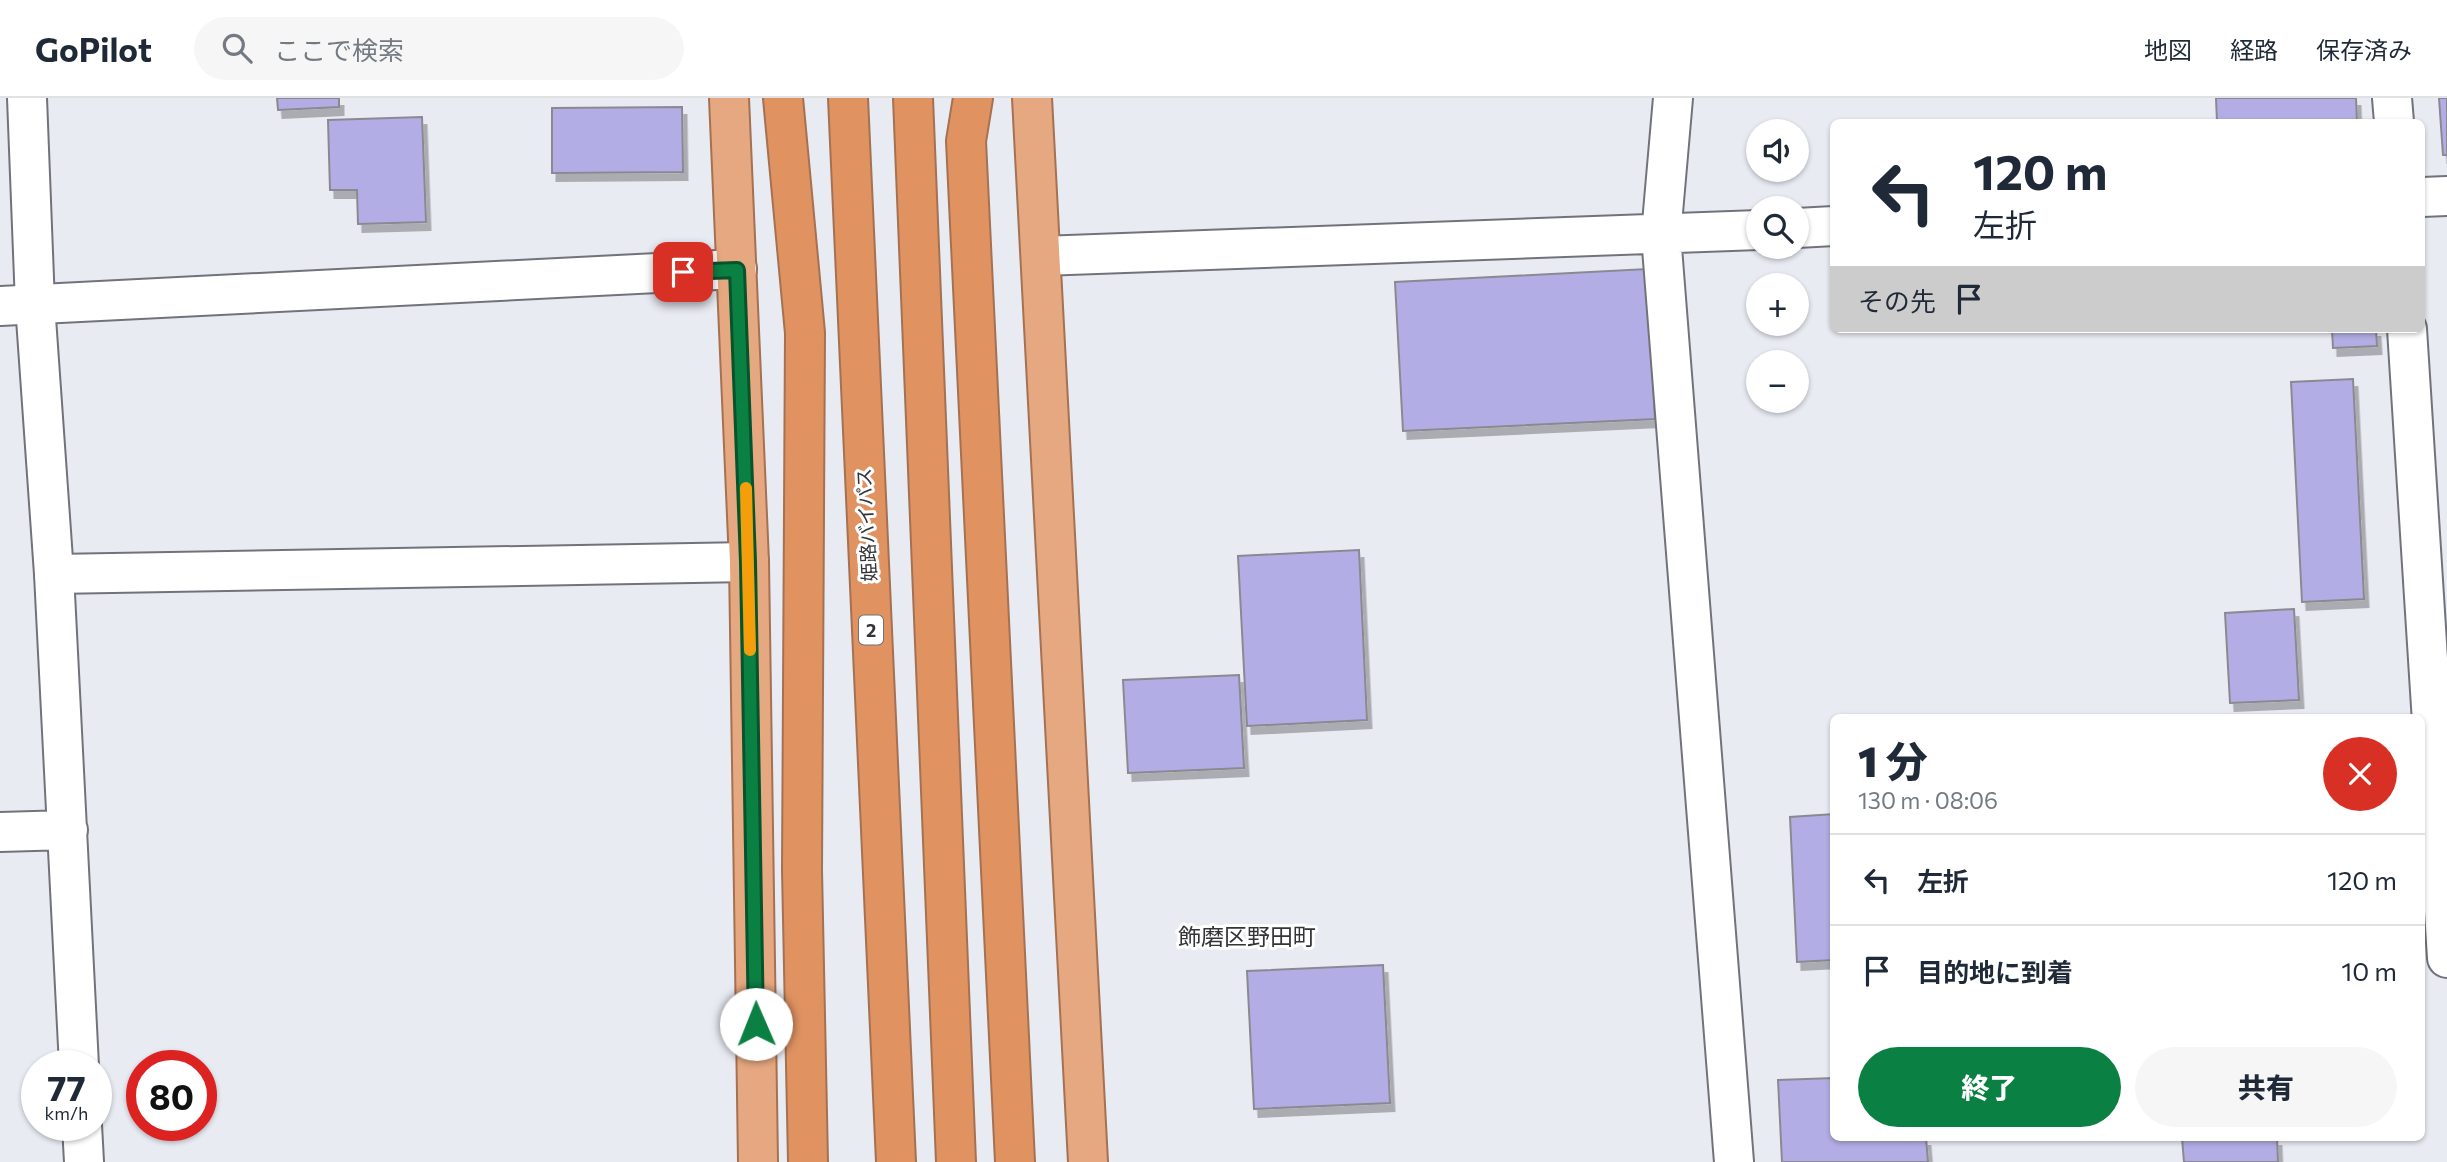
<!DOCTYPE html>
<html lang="ja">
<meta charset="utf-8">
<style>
:root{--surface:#fff;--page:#f6f6f7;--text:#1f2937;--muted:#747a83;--line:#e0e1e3;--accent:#0b8043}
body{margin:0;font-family:Commissioner,"Noto Sans JP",sans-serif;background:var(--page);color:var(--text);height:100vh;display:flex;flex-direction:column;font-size:26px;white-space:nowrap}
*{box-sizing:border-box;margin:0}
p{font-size:23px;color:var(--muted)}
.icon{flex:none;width:38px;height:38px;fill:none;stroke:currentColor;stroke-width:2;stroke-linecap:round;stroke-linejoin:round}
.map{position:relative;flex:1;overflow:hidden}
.panel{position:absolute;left:1830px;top:616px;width:595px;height:427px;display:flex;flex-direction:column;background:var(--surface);border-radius:10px;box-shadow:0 2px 5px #0004}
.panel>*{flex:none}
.hud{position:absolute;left:1830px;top:21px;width:595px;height:214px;border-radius:10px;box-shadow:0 2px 5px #0004;background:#fff;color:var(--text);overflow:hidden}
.fabs{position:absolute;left:1746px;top:21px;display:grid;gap:14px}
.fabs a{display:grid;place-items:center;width:63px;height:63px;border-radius:50%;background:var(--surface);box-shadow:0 2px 5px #0004;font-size:35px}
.speed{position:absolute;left:21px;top:952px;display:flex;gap:14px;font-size:35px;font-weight:700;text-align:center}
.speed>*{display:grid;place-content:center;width:91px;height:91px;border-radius:50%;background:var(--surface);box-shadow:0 2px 5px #0004;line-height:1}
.speed small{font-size:18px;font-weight:400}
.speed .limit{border:10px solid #d22;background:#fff;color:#111}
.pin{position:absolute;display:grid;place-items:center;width:60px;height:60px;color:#fff;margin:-30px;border-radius:14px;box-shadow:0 4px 10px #0006}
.me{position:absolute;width:77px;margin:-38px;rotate:359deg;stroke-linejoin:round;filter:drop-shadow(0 0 5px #0008)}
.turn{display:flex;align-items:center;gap:24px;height:147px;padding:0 28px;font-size:32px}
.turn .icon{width:91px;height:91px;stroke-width:2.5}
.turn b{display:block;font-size:49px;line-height:60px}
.then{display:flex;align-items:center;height:66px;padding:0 28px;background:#0003;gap:14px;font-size:26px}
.round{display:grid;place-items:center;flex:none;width:74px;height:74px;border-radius:37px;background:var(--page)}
.head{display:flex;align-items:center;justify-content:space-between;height:119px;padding:0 28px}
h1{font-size:42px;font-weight:800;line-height:52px}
.primary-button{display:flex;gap:14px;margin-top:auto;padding:14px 28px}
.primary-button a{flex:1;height:80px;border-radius:42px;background:var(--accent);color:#fff;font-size:28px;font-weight:800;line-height:80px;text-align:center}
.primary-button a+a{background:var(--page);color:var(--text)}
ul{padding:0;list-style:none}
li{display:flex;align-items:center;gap:21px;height:91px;padding:0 28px;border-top:2px solid var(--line)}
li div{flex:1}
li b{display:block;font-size:26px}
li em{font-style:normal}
header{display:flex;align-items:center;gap:42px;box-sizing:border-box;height:98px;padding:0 35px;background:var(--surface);border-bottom:2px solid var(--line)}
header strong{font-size:33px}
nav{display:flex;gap:38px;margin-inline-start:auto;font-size:24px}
.search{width:490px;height:63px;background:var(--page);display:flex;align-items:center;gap:18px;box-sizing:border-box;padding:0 24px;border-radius:38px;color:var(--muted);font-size:26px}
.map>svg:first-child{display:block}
.building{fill:#b2aee5;stroke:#8a8991;stroke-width:2;filter:url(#shadow)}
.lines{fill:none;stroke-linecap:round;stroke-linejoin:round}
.minor-casing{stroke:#72737a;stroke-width:42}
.tertiary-casing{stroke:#72737a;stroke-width:42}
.trunk-casing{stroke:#a47153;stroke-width:42}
.motorway-casing{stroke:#a47153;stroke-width:42}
.minor{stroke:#fff;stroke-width:38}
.tertiary{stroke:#fff;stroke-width:38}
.trunk{stroke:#e6a880;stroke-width:38}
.motorway{stroke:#e09261;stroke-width:38}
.route-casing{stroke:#07532c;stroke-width:18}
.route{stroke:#0b8043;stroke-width:12}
.slow{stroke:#f59e0b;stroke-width:12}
.labels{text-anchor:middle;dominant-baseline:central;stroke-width:6;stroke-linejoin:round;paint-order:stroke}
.shield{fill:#fff;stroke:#717174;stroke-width:2}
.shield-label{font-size:18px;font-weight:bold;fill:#343438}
.street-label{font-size:19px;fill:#343438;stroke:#fff}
.quarter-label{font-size:23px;fill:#343438;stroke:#fff}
</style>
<header>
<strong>GoPilot</strong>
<div class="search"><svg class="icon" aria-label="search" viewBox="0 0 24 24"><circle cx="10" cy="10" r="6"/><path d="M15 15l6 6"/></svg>ここで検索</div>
<nav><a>地図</a><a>経路</a><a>保存済み</a></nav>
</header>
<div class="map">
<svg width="2447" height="1064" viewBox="0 0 2447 1064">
<defs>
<filter id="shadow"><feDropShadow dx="4.5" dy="8" stdDeviation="0" flood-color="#0004"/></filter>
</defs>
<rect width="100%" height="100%" fill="#e9ebf3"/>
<path class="building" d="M277,0H339V9L278,12Z
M2216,0H2356L2357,24H2217Z
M2439,0H2447V57H2443Z
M682,9L683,74L552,75V10Z
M422,19L426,124L358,126L357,92H330L328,22Z
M1647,171L1655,321L1403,333L1395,184Z
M2332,231H2376L2377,248L2333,250Z
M2353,281L2364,501L2302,504L2291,284Z
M1359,452L1367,622L1247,628L1238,458Z
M2294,511L2299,602L2230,605L2225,515Z
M1239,577L1244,670L1128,675L1123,582Z
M1834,716V862L1797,864L1790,719Z
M1383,867L1390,1005L1254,1011L1247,873Z
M1834,980V1040H1926L1928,1064H1782L1778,982Z
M2182,1040H2277L2278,1064H2184Z"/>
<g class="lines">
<defs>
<path id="minor" d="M1673,0L1661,137L1734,1064
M2392,0L2394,24
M2422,99L2447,98
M1797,130L1834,128
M1041,158L1759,132
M0,208L737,171
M2407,231L2447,860
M54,476L749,464"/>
<path id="tertiary" d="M27,0L35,206L54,476L79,968
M0,734L68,732
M82,1027L84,1064"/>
<path id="trunk" d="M729,0L749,464L758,1064
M1032,0L1088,1064"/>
<path id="motorway" d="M783,0L805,235L802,772L808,1064
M848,0L896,1064
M913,0L956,1064
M973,0L966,43L1015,1064"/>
</defs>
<use href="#minor" class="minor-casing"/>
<use href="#tertiary" class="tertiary-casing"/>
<use href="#trunk" class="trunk-casing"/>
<use href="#motorway" class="motorway-casing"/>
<use href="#minor" class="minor"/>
<use href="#tertiary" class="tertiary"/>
<use href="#trunk" class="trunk"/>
<use href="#motorway" class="motorway"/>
</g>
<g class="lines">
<defs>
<path id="route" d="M683,174L737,172L748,464L756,926"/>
</defs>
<use href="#route" class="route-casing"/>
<use href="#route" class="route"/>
<path class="slow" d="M746,390L750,552"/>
</g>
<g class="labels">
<rect class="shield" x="859" y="517.5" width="24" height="29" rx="5"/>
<g class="shield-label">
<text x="871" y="532">2</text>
</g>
<g class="street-label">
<text transform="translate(866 427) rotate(-93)">姫路バイパス</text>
</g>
<g class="quarter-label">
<text x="1247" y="838">飾磨区野田町</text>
</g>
</g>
</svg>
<div class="fabs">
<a><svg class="icon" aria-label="sound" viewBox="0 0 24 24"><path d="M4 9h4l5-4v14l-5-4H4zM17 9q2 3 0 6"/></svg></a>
<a><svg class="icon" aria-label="search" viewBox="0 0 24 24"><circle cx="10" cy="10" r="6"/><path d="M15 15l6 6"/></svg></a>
<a>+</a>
<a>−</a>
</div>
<div class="speed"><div>77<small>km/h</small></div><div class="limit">80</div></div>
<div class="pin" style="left:683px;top:174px;background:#d93025"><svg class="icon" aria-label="arrive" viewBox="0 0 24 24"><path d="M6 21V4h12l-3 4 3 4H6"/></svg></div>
<svg class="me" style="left:756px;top:926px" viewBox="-20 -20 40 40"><circle r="19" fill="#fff"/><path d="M0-13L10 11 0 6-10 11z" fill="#0b8043"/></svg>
<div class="hud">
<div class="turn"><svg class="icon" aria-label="left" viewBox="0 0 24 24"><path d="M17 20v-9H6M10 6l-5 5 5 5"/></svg><div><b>120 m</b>左折</div></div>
<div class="then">その先<svg class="icon" aria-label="arrive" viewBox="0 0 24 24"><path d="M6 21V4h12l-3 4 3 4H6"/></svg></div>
</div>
<section class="panel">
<div class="head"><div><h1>1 分</h1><p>130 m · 08:06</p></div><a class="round" style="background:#d93025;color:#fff"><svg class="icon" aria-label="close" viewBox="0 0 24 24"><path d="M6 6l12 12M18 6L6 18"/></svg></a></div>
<ul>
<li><svg class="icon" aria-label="left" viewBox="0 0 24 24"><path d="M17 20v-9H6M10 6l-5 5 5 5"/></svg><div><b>左折</b></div><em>120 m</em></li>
<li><svg class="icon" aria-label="arrive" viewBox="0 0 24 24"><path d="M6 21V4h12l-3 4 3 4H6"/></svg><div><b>目的地に到着</b></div><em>10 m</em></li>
</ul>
<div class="primary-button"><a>終了</a><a>共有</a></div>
</section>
</div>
